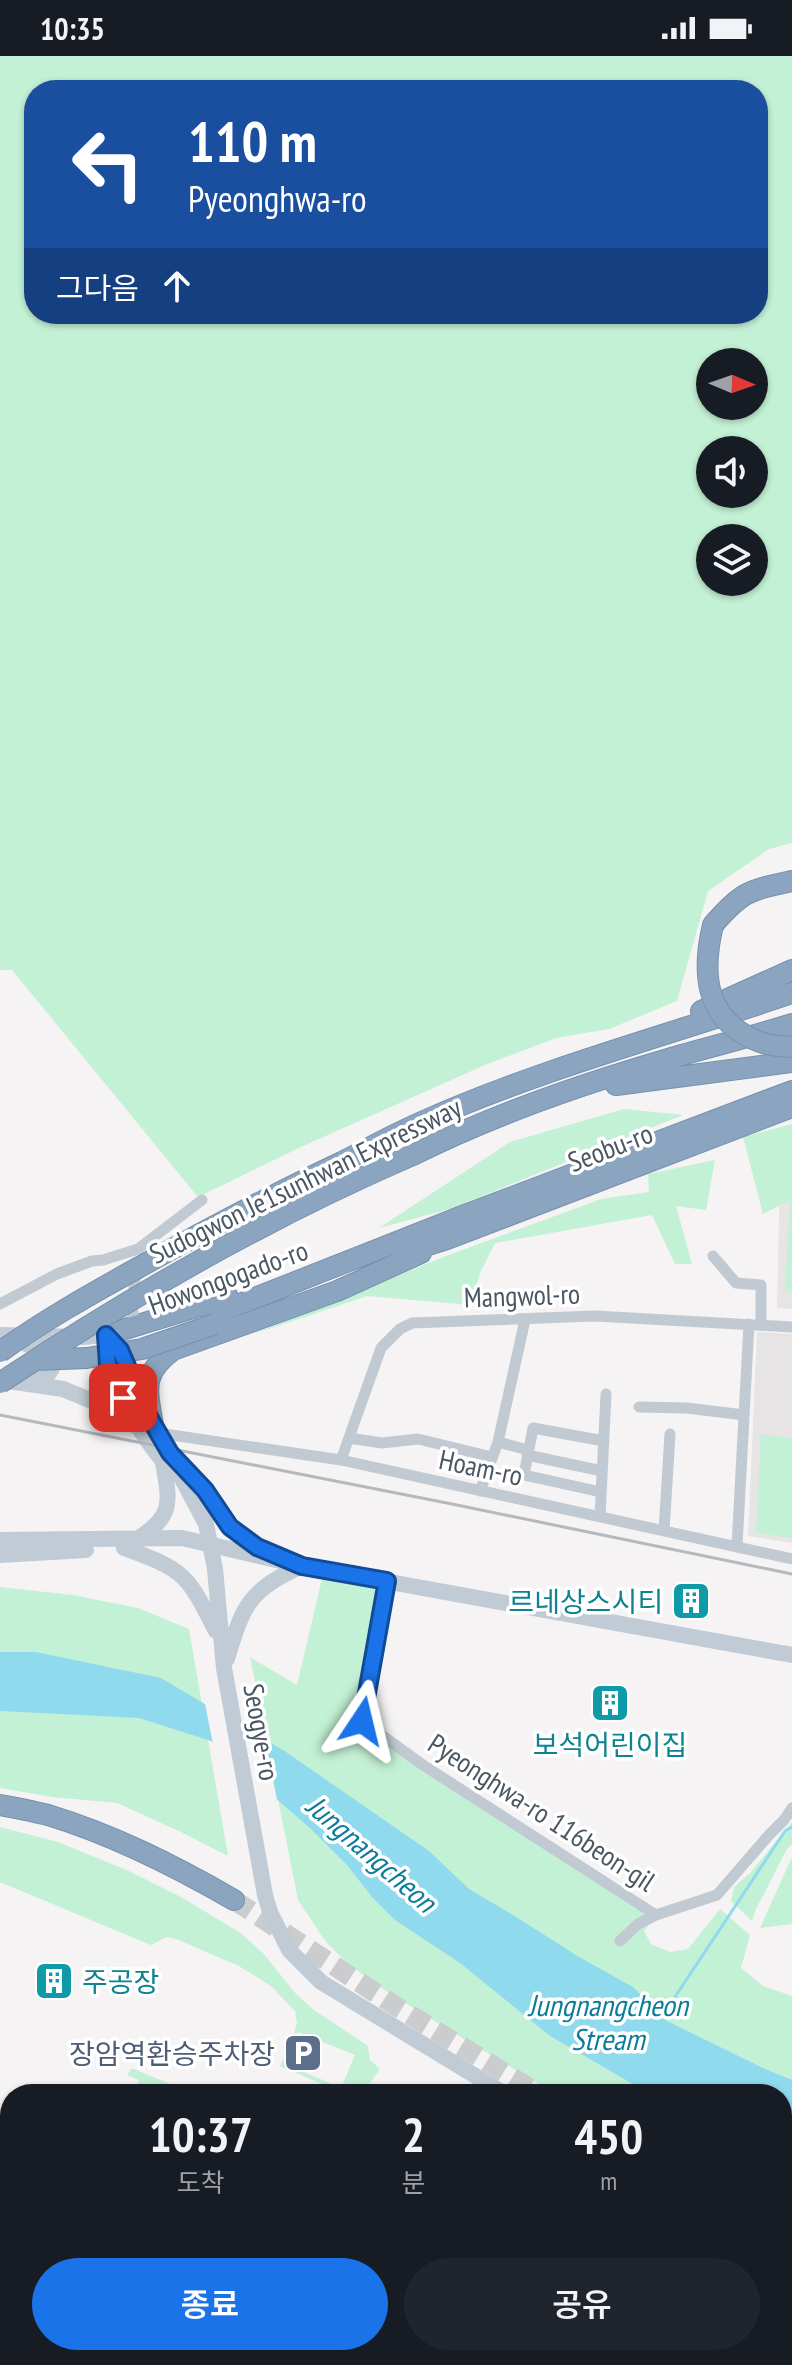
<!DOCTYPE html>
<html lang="ko">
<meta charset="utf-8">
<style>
:root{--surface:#171b24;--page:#20242c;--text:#f1f3f6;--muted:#9ea1a6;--accent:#1a73e8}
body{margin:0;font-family:"PT Sans Narrow","Noto Sans KR",sans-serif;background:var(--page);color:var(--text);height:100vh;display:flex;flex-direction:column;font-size:30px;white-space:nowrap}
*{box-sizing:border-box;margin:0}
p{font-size:26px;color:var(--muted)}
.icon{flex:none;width:44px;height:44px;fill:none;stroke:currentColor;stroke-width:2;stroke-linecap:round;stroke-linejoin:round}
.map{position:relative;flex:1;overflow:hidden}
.panel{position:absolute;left:0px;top:2028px;width:792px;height:282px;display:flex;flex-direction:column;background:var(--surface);border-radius:32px 32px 0 0;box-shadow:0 2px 6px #0004}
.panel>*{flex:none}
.hud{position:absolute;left:24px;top:24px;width:744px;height:244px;border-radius:32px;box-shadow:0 2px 6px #0004;background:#1a4fa0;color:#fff;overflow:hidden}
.needle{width:52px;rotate:92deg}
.tools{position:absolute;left:696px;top:292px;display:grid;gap:16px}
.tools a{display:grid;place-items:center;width:72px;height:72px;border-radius:50%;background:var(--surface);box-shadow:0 2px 6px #0004;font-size:40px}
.pin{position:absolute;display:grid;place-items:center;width:68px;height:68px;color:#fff;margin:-34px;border-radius:16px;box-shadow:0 4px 12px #0006}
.me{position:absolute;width:88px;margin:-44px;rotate:10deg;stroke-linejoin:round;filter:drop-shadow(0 0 6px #0008)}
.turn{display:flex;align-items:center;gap:28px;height:168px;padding:0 32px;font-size:36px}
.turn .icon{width:104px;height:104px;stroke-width:2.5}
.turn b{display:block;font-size:56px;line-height:68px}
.then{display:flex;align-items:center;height:76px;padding:0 32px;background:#0003;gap:16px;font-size:30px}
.eta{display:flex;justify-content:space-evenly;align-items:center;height:136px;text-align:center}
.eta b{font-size:48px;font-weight:600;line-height:56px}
.cta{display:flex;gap:16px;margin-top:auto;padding:16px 32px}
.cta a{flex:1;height:92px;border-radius:48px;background:var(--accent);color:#fff;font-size:32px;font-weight:600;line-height:92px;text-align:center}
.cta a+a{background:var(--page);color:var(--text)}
.status{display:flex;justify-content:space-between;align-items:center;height:56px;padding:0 40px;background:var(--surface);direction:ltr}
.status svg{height:22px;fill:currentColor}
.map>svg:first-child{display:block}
.education{fill:#e6e4e5}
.green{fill:#c3f1d5;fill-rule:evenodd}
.water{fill:#90daee}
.pier{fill:#f5f3f3}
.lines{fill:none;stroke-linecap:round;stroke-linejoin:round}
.stream{stroke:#90daee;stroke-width:3}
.highway-tunnel{stroke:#caccce;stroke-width:20;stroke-dasharray:20 10;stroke-linecap:butt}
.highway-casing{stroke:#7690ad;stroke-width:22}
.street{stroke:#c1cad2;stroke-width:11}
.secondary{stroke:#c1cbd6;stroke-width:16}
.highway{stroke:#8ba5c1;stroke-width:20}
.rail{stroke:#b5b8bd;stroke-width:3}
.highway-bridge-casing{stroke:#7690ad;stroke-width:22;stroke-linecap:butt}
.highway-bridge{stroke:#8ba5c1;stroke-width:20}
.route-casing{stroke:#114b97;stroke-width:20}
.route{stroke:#1a73e8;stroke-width:14}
.labels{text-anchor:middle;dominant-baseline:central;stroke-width:7;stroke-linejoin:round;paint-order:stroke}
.street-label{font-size:28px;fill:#4a5661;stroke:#fff}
.culture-label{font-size:28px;fill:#0d838f;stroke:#fff;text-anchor:end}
.service-label{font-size:28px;fill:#4e5e75;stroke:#fff;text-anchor:end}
.water-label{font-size:30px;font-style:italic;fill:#0c7c9b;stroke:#fff}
</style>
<div class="status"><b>10:35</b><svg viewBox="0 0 49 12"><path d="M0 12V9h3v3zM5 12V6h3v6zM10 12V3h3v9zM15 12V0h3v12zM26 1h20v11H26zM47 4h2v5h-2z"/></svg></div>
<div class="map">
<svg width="792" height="2309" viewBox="0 0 792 2309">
<rect width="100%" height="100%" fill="#f5f3f3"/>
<path class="education" d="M780,1111H792V1253L777,1252Z
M757,1276L792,1278V1487L748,1480Z"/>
<path class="green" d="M0,0H792V787L769,793L708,835L677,945L609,973L556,982L485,1009L303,1090L198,1141L12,914H0ZM34,34H758V258H34ZM710,306H754V350H710ZM710,394H754V438H710ZM710,482H754V526H710Z
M624,1053L683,1059L450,1153L379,1172L510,1086Z
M792,1068V1236H785L790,1144L763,1158L743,1081Z
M715,1104L706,1154L676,1150L692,1208H675L652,1159L495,1187L480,1217L471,1249L367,1240L254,1278L446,1200L601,1143L649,1136L648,1118Z
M761,1378L792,1382V1482L756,1477Z
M322,1523L380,1533L356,1666L483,1754L643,1857L652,1865L644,1875L651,1888L670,1896L688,1893L720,1853L750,1879L741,1912L763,1930L792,1940V2151L782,2148V2038H555L426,1960L372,1926L343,1903L326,1886L298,1844L250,1601L297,1629Z
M0,1531L73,1539L138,1552L189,1573L228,1800L181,1776L117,1747L52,1741L0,1732Z
M792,1766V1788L787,1793L756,1853L752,1865L731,1845L734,1831L750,1817Z
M0,1771L58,1786L129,1815L181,1841L239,1876L262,1896L296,1938L314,1954L368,1990L370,2004L380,2013L362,2038H345L280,2010L286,1998L285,2008L341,2032L355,1999L298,1976L294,1984H292L297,1967L295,1955L271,1930L239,1910L176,1883L166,1881L151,1889L0,1826Z
M792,1801V1868L760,1872Z
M131,2013H134L194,2038H133L139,2024L127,2019Z"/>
<path class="water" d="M0,1596H36L161,1622L286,1696L429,1795L469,1833L513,1859L579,1901L633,1931L667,1965L765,2013L792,2024V2101L787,2103L782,2101V2038H650L550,1980L460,1907L395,1864L372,1841L347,1809L312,1774L211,1685L139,1662L0,1655Z"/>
<path class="pier" d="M204,1643L264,1678L278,1749L214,1693Z"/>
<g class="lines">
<path class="stream" d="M661,1962L785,1775L792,1771"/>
<path class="highway-tunnel" d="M234,1844L394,1949L539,2038
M782,2199L792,2208"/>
<defs>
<path id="highway" d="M713,869C742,835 750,834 792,825
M701,955L792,914
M616,1029L792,1006
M415,1098C495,1058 582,1028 668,1003C709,991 751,981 792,968
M342,1106C369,1092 396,1077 424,1065C543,1012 669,979 792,937
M403,1197L447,1183L792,1051
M212,1259L465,1159L792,1035
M106,1279L193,1252L227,1239
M153,1369C147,1333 141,1318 173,1294L337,1235L421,1197
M0,1749C16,1752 33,1755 48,1759C114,1779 175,1810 234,1844"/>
</defs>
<use href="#highway" class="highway-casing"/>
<path class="street" d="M713,1200L736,1227L761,1229V1269
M136,1213L132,1253L136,1270
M0,1248L57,1218L92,1205L103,1204L138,1193L202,1144
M639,1351L687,1352L744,1359
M158,1377L341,1404L792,1503
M349,1382L382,1387L418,1383L492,1401
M498,1386L528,1394
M527,1399L602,1415
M341,1404L381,1292L400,1273L412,1267L595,1260L792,1271
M480,1435L498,1386L525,1264
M601,1436L524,1419L533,1372L604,1385
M600,1461L606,1338
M664,1475L670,1378
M737,1490L749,1268
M387,1525L362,1665L423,1709L656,1859
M620,1885L638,1868L656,1859L717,1839L769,1779L784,1764L792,1752"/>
<path class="secondary" d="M0,1279L83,1281L106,1279
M12,1279L26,1288L51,1292C57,1302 55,1308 49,1317L27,1323
M107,1289C107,1295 107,1302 108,1308C114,1336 153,1399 175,1417
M116,1289L120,1294L149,1361L206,1468L215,1513L224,1612L265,1839L270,1856L289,1894L321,1926L505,2038
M0,1324L63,1333L104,1350L136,1370
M178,1405L205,1434L230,1471L257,1491L271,1497
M137,1483C174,1460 170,1446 163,1407
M0,1484L182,1482L302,1510L792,1599
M124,1492C185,1514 187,1518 216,1575
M0,1499L86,1494
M227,1603C243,1549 249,1534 302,1510
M782,2162L792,2164
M782,2180L792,2177
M782,2212L792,2220"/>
<use href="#highway" class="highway"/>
<path class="rail" d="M0,1359L452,1448L792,1518
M0,2112L10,2121"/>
<defs>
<path id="highway-bridge" d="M713,869C701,919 705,965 760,986C770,990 782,990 792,991
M0,1296C43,1265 89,1239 136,1213C204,1175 272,1139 342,1106
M36,1304L87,1302L142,1293L215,1268
M0,1327C132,1239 269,1161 415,1098"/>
</defs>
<use href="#highway-bridge" class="highway-bridge-casing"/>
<use href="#highway-bridge" class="highway-bridge"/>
</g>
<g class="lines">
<defs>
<path id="route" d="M123,1342L108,1309L106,1279L120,1294L149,1361L170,1397L205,1434L230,1471L257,1491L302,1510L387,1525L362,1665"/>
</defs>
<use href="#route" class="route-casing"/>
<use href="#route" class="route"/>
</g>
<defs>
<symbol id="building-square" viewBox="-11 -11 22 22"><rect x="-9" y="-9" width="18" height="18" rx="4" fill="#0f9aa8" stroke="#fff"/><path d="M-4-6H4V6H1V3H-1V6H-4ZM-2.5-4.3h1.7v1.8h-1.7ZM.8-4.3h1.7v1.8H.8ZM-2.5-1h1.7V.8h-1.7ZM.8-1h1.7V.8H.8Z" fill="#fff"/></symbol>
<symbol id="parking-square" viewBox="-11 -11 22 22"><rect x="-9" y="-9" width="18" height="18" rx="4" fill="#5c6f8a" stroke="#fff"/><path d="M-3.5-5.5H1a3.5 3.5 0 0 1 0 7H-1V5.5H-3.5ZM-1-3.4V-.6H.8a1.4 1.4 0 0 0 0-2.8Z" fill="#fff"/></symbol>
</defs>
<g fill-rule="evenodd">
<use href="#building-square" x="669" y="1523" width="44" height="44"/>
<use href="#building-square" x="588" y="1625" width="44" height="44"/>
<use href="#building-square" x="32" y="1903" width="44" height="44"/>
<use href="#parking-square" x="281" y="1975" width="44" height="44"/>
</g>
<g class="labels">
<g class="street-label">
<text transform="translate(610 1091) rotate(-21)">Seobu-ro</text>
<text transform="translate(305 1124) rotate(-26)">Sudogwon Je1sunhwan Expressway</text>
<text transform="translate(228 1221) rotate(-20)">Howongogado-ro</text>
<text transform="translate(522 1239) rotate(-2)">Mangwol-ro</text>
<text transform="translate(481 1411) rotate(12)">Hoam-ro</text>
<text transform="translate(262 1676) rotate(80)">Seogye-ro</text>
<text transform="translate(542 1756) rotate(33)">Pyeonghwa-ro 116beon-gil</text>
</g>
<g class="culture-label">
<text x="663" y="1545">르네상스시티</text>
<text x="610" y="1688" text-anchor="middle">보석어린이집</text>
<text x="82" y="1925" text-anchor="start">주공장</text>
</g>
<g class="service-label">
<text x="275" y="1997">장암역환승주차장</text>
</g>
<g class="water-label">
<text transform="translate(372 1797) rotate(41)">Jungnangcheon</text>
<text x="608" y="1948">Jungnangcheon<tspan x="608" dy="34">Stream</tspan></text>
</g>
</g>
</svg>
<div class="tools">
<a><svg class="needle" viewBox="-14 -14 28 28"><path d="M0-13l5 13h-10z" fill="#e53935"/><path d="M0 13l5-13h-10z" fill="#9ea1a6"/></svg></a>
<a><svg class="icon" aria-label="sound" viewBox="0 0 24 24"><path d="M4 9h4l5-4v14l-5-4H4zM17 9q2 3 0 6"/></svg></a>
<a><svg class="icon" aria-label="layers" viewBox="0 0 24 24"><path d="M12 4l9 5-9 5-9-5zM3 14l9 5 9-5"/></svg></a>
</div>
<div class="pin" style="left:123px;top:1342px;background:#d93025"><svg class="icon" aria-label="arrive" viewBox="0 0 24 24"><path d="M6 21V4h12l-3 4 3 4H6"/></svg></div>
<svg class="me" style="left:362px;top:1665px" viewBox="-20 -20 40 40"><path d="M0-17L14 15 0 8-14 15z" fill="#1a73e8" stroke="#fff" stroke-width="4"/></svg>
<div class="hud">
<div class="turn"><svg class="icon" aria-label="left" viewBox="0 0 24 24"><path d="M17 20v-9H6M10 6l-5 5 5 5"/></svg><div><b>110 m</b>Pyeonghwa-ro</div></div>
<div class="then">그다음<svg class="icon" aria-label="ahead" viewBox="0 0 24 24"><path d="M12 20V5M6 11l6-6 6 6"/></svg></div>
</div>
<section class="panel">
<div class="eta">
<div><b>10:37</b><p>도착</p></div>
<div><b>2</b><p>분</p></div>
<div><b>450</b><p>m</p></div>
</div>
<div class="cta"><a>종료</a><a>공유</a></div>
</section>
</div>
